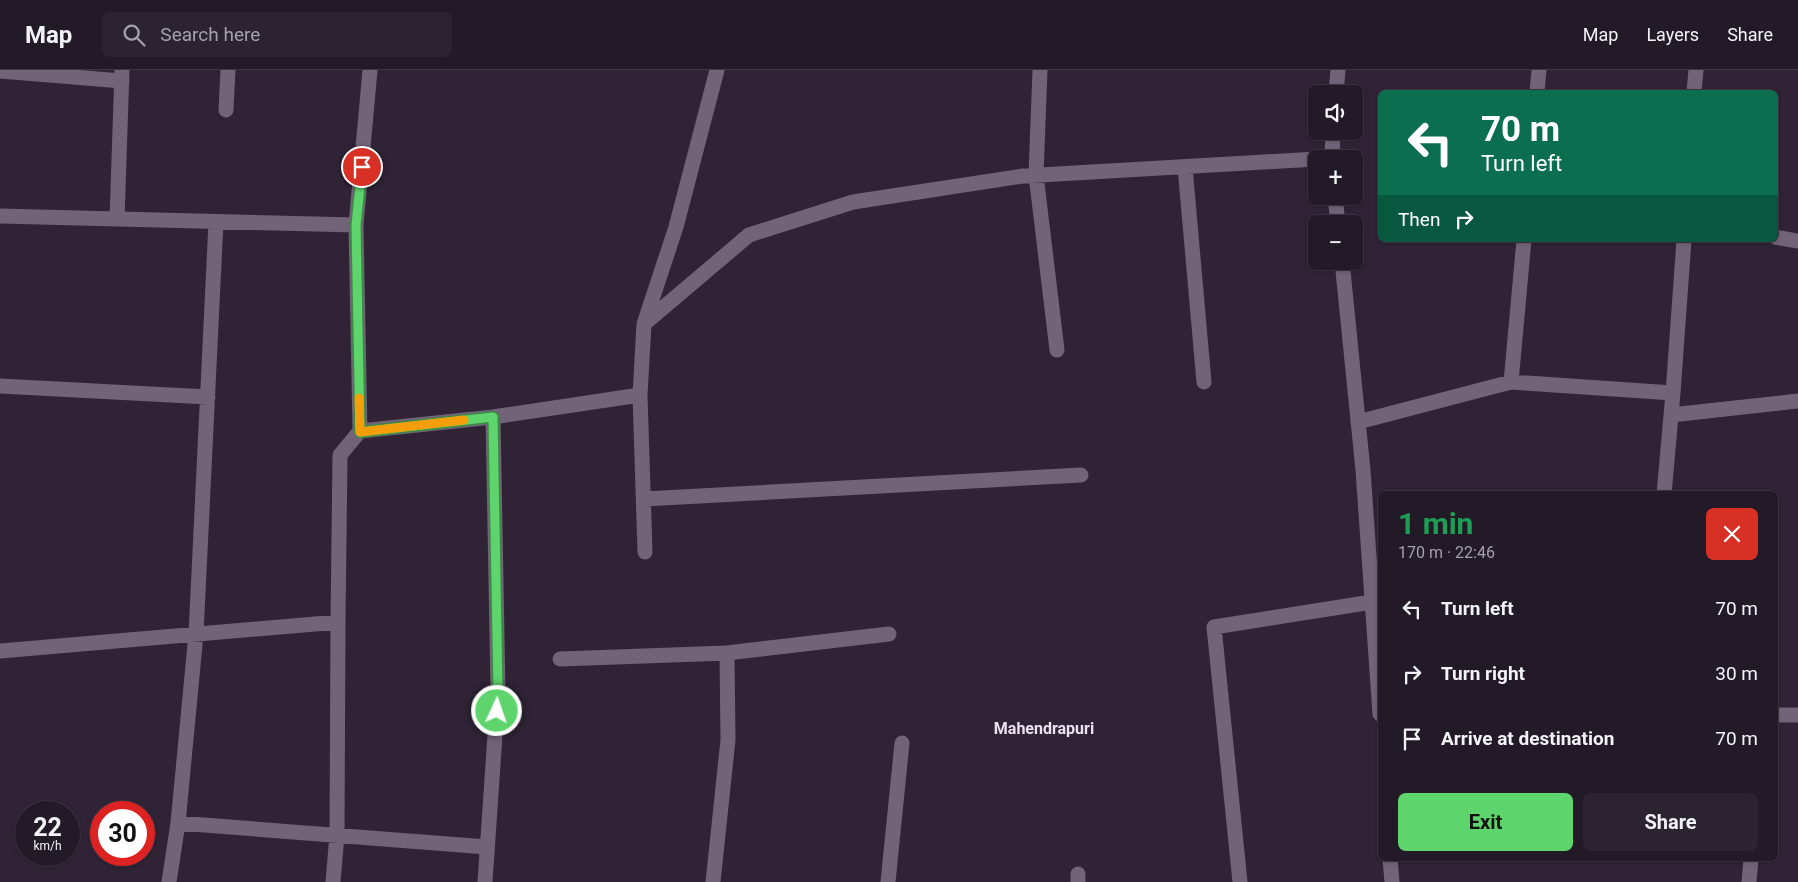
<!DOCTYPE html>
<meta charset="utf-8">
<style>
:root{--surface:#231a28;--page:#2b2330;--text:#f1f3f6;--muted:#a3a1a8;--line:#403845;--accent:#5ed56c}
body{margin:0;font-family:Roboto,sans-serif;background:var(--page);color:var(--text);height:100vh;display:flex;flex-direction:column;font-size:19px;white-space:nowrap}
*{box-sizing:border-box;margin:0}
p{font-size:16px;color:var(--muted)}
.icon{flex:none;width:28px;height:28px;fill:none;stroke:currentColor;stroke-width:2;stroke-linecap:round;stroke-linejoin:round}
.map{position:relative;flex:1;overflow:hidden}
.sheet{position:absolute;left:1378px;top:421px;width:400px;height:370px;display:flex;flex-direction:column;background:var(--surface);border-radius:8px;box-shadow:0 1px 4px #0004,0 0 0 1px var(--line)}
.sheet>*{flex:none}
.banner{position:absolute;left:1378px;top:20px;width:400px;height:152px;border-radius:8px;box-shadow:0 1px 4px #0004,0 0 0 1px var(--line);background:#0b6e4f;color:#fff;overflow:hidden}
.controls{position:absolute;left:1308px;top:15px;display:grid;gap:10px}
.controls a{display:grid;place-items:center;width:55px;height:55px;border-radius:8px;background:var(--surface);box-shadow:0 1px 4px #0004,0 0 0 1px var(--line);font-size:25px}
.speed{position:absolute;left:15px;top:731px;display:flex;gap:10px;font-size:25px;font-weight:700;text-align:center}
.speed>*{display:grid;place-content:center;width:65px;height:65px;border-radius:50%;background:var(--surface);box-shadow:0 1px 4px #0004,0 0 0 1px var(--line);line-height:1}
.speed small{font-size:12px;font-weight:400}
.speed .limit{border:8px solid #d22;background:#fff;color:#111}
.pin{position:absolute;display:grid;place-items:center;width:42px;height:42px;color:#fff;margin:-21px;border:2px solid #fff;border-radius:50%;box-shadow:0 1px 5px #0007}
.me{position:absolute;width:55px;margin:-28px;rotate:3deg;stroke-linejoin:round;filter:drop-shadow(0 0 4px #0008)}
.turn{display:flex;align-items:center;gap:18px;height:105px;padding:0 20px;font-size:22px}
.turn .icon{width:65px;height:65px;stroke-width:2.5}
.turn b{display:block;font-size:35px;line-height:42px}
.then{display:flex;align-items:center;height:48px;padding:0 20px;background:#0003;gap:10px;font-size:19px}
.round{display:grid;place-items:center;flex:none;width:52px;height:52px;border-radius:8px;background:var(--page)}
.headline{display:flex;align-items:center;justify-content:space-between;height:85px;padding:0 20px}
h1{font-size:30px;font-weight:700;line-height:38px;color:#1e9e55}
.button{display:flex;gap:10px;margin-top:auto;padding:10px 20px}
.button a{flex:1;height:58px;border-radius:8px;background:var(--accent);color:#111;font-size:20px;font-weight:700;line-height:58px;text-align:center}
.button a+a{background:var(--page);color:var(--text)}
ul{padding:0;list-style:none}
li{display:flex;align-items:center;gap:15px;height:65px;padding:0 20px}
li div{flex:1}
li b{display:block;font-size:19px}
li em{font-style:normal}
header{display:flex;align-items:center;gap:30px;box-sizing:border-box;height:70px;padding:0 25px;background:var(--surface);border-bottom:1px solid var(--line)}
header strong{font-size:24px}
nav{display:flex;gap:28px;margin-inline-start:auto;font-size:18px}
.search{width:350px;height:45px;background:var(--page);display:flex;align-items:center;gap:12px;box-sizing:border-box;padding:0 18px;border-radius:8px;color:var(--muted);font-size:19px}
.map>svg:first-child{display:block}
.lines{fill:none;stroke-linecap:round;stroke-linejoin:round}
.minor{stroke:#716378;stroke-width:15}
.route-casing{stroke:#3d8a46;stroke-width:12}
.route{stroke:#5ed56c;stroke-width:9}
.slow{stroke:#f59e0b;stroke-width:9}
.labels{text-anchor:middle;dominant-baseline:central;stroke-width:5;stroke-linejoin:round;paint-order:stroke}
.quarter-label{font-size:16px;font-weight:bold;fill:#eae2ee;stroke:#2f2335}
</style>
<header>
<strong>Map</strong>
<div class="search"><svg class="icon" aria-label="search" viewBox="0 0 24 24"><circle cx="10" cy="10" r="6"/><path d="M15 15l6 6"/></svg>Search here</div>
<nav><a>Map</a><a>Layers</a><a>Share</a></nav>
</header>
<div class="map">
<svg width="1798" height="812" viewBox="0 0 1798 812">
<rect width="100%" height="100%" fill="#2f2335"/>
<g class="lines">
<path class="minor" d="M1040,0L1036,105L1057,280
M0,1L122,11
M1537,22L1539,0
M1694,22L1696,0
M1336,24L1338,0
M226,40L228,0
M1332,88L1333,61
M1185,97L1204,312
M1335,126L1338,154
M0,146L356,155L360,361L493,347L498,621L485,812
M117,149L122,0
M356,155L370,0
M1775,167L1798,171
M1524,170L1511,312L1673,323L1664,424
M1342,191L1363,400L1380,644
M644,254L749,165L853,132L1023,106L1316,89
M0,316L208,327
M1673,323L1684,170
M640,325L645,482
M1671,345L1798,331
M493,347L640,325L644,254L676,157L717,0
M1358,352L1511,312
M644,429L1081,405
M0,581L338,552L340,385L360,361
M560,589L727,583L889,564
M1775,645H1798
M178,753L196,564L216,152
M1390,789L1392,812
M1078,804V812
M169,812L178,753L487,777
M333,812L337,765L338,552
M713,812L728,670L727,583
M888,812L902,673
M1240,812L1214,557L1372,532
M1749,812L1751,789"/>
</g>
<g class="lines">
<defs>
<path id="route" d="M362,97L356,155L360,362L493,347L498,621L497,641"/>
</defs>
<use href="#route" class="route-casing"/>
<use href="#route" class="route"/>
<path class="slow" d="M359,328L360,362L464,350"/>
</g>
<g class="labels">
<g class="quarter-label">
<text x="1044" y="658">Mahendrapuri</text>
</g>
</g>
</svg>
<div class="controls">
<a><svg class="icon" aria-label="sound" viewBox="0 0 24 24"><path d="M4 9h4l5-4v14l-5-4H4zM17 9q2 3 0 6"/></svg></a>
<a>+</a>
<a>−</a>
</div>
<div class="speed"><div>22<small>km/h</small></div><div class="limit">30</div></div>
<div class="pin" style="left:362px;top:97px;background:#d93025"><svg class="icon" aria-label="arrive" viewBox="0 0 24 24"><path d="M6 21V4h12l-3 4 3 4H6"/></svg></div>
<svg class="me" style="left:497px;top:641px" viewBox="-20 -20 40 40"><circle r="17" fill="#5ed56c" stroke="#fff" stroke-width="3"/><path d="M0-11L8 9 0 5-8 9z" fill="#fff"/></svg>
<div class="banner">
<div class="turn"><svg class="icon" aria-label="left" viewBox="0 0 24 24"><path d="M17 20v-9H6M10 6l-5 5 5 5"/></svg><div><b>70 m</b>Turn left</div></div>
<div class="then">Then<svg class="icon" aria-label="right" viewBox="0 0 24 24"><path d="M7 20v-9h11M14 6l5 5-5 5"/></svg></div>
</div>
<section class="sheet">
<div class="headline"><div><h1>1 min</h1><p>170 m · 22:46</p></div><a class="round" style="background:#d93025;color:#fff"><svg class="icon" aria-label="close" viewBox="0 0 24 24"><path d="M6 6l12 12M18 6L6 18"/></svg></a></div>
<ul>
<li><svg class="icon" aria-label="left" viewBox="0 0 24 24"><path d="M17 20v-9H6M10 6l-5 5 5 5"/></svg><div><b>Turn left</b></div><em>70 m</em></li>
<li><svg class="icon" aria-label="right" viewBox="0 0 24 24"><path d="M7 20v-9h11M14 6l5 5-5 5"/></svg><div><b>Turn right</b></div><em>30 m</em></li>
<li><svg class="icon" aria-label="arrive" viewBox="0 0 24 24"><path d="M6 21V4h12l-3 4 3 4H6"/></svg><div><b>Arrive at destination</b></div><em>70 m</em></li>
</ul>
<div class="button"><a>Exit</a><a>Share</a></div>
</section>
</div>
